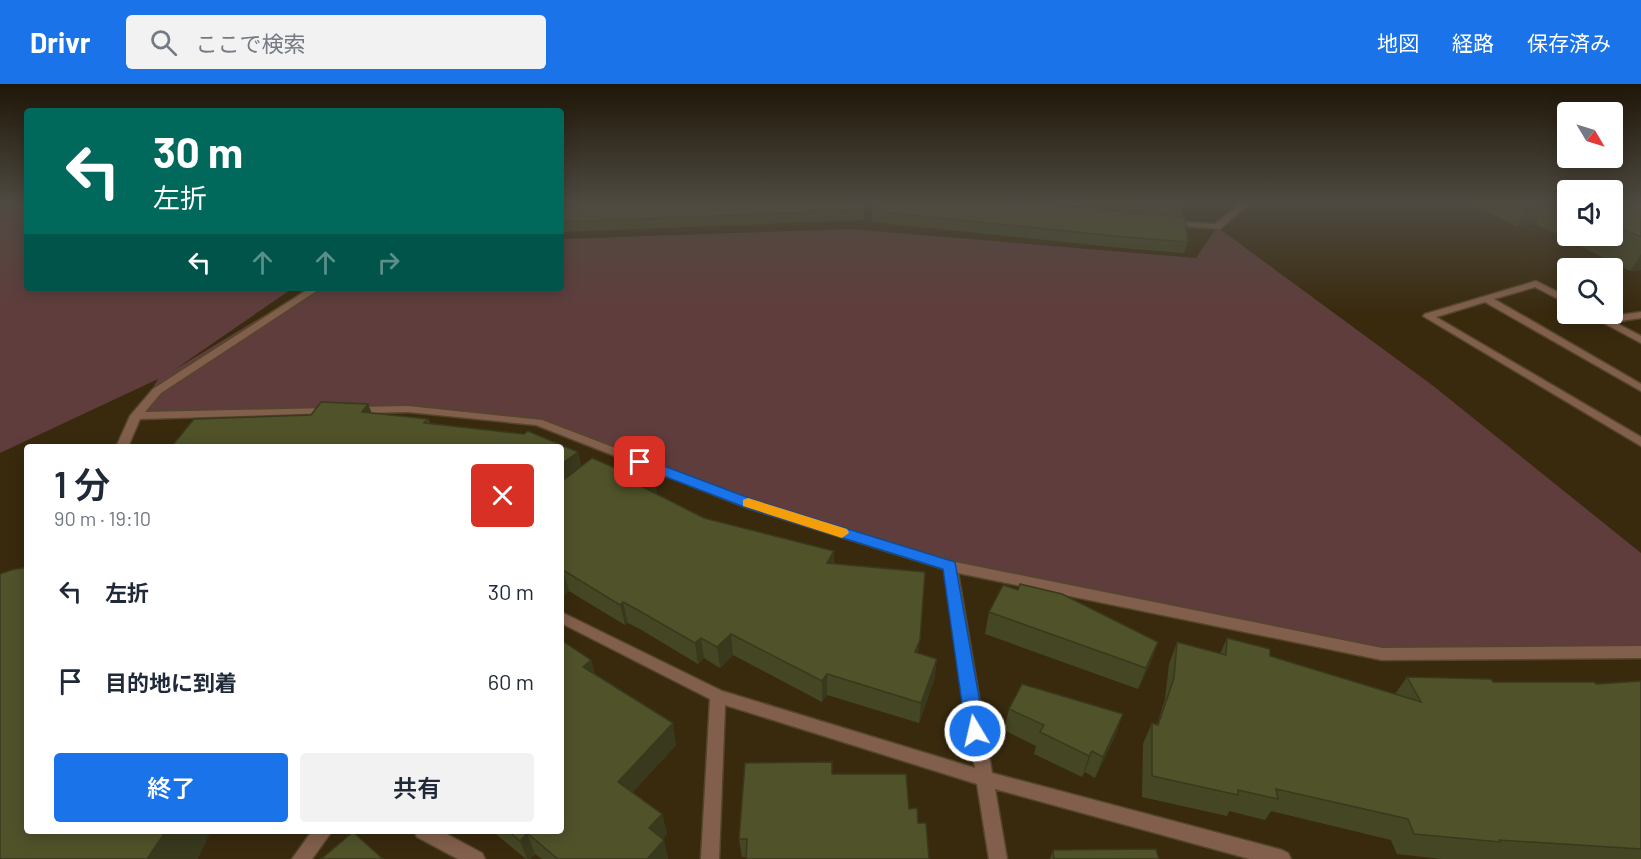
<!DOCTYPE html>
<html lang="ja">
<meta charset="utf-8">
<style>
:root{--surface:#fff;--page:#f2f2f3;--text:#1f2937;--muted:#747a83;--accent:#1a73e8}
body{margin:0;font-family:Barlow,"Noto Sans JP",sans-serif;background:var(--page);color:var(--text);height:100vh;display:flex;flex-direction:column;font-size:22px;white-space:nowrap}
*{box-sizing:border-box;margin:0}
p{font-size:20px;color:var(--muted)}
.icon{flex:none;width:33px;height:33px;fill:none;stroke:currentColor;stroke-width:2;stroke-linecap:round;stroke-linejoin:round}
.map{position:relative;flex:1;overflow:hidden}
.sheet{position:absolute;left:24px;top:360px;width:540px;height:390px;display:flex;flex-direction:column;background:var(--surface);border-radius:6px;box-shadow:0 3px 15px #0003}
.sheet>*{flex:none}
.top-card{position:absolute;left:24px;top:24px;width:540px;height:183px;border-radius:6px;box-shadow:0 3px 15px #0003;background:#00695c;color:#fff;overflow:hidden}
.needle{width:39px;rotate:128deg}
.tools{position:absolute;left:1557px;top:18px;display:grid;gap:12px}
.tools a{display:grid;place-items:center;width:66px;height:66px;border-radius:6px;background:var(--surface);box-shadow:0 3px 15px #0003;font-size:30px}
.pin{position:absolute;display:grid;place-items:center;width:51px;height:51px;color:#fff;margin:-26px;border-radius:12px;box-shadow:0 3px 9px #0006}
.me{position:absolute;width:66px;margin:-33px;rotate:351deg;stroke-linejoin:round;filter:drop-shadow(0 0 4px #0008)}
.turn{display:flex;align-items:center;gap:21px;height:126px;padding:0 30px;font-size:27px}
.turn .icon{width:78px;height:78px;stroke-width:2.5}
.turn b{display:block;font-size:42px;line-height:51px}
.lanes{display:flex;align-items:center;height:57px;padding:0 30px;background:#0003;justify-content:center;gap:30px;direction:ltr}
.lanes .off{opacity:.35}
.round{display:grid;place-items:center;flex:none;width:63px;height:63px;border-radius:6px;background:var(--page)}
.headline{display:flex;align-items:center;justify-content:space-between;height:102px;padding:0 30px}
h1{font-size:36px;font-weight:600;line-height:45px}
.button{display:flex;gap:12px;margin-top:auto;padding:12px 30px}
.button a{flex:1;height:69px;border-radius:6px;background:var(--accent);color:#fff;font-size:24px;font-weight:600;line-height:69px;text-align:center}
.button a+a{background:var(--page);color:var(--text)}
ul{padding:0;list-style:none}
li{display:flex;align-items:center;gap:18px;height:90px;padding:0 30px}
li div{flex:1}
li b{display:block;font-size:22px}
li em{font-style:normal}
header{display:flex;align-items:center;gap:36px;box-sizing:border-box;height:84px;padding:0 30px;background:var(--accent);color:#fff}
header strong{font-size:28px}
nav{display:flex;gap:33px;margin-inline-start:auto;font-size:21px}
.search{width:420px;height:54px;background:var(--page);display:flex;align-items:center;gap:15px;box-sizing:border-box;padding:0 21px;border-radius:6px;color:var(--muted);font-size:22px}
.map>svg:first-child{display:block}
.green{fill:#603d3d}
.lines{fill:none;stroke-linecap:round;stroke-linejoin:round}
.lane-casing{stroke:#54462b;stroke-width:3}
.street-casing{stroke:#54462b;stroke-width:3}
.lane{fill:#825f4c;fill-rule:evenodd}
.street{fill:#825f4c;fill-rule:evenodd}
.wall{fill:#454724}
.shaded-wall{fill:#38391d}
.building{fill:#50522a;stroke:#38391d;stroke-width:1.5}
.route{fill:#1a73e8;stroke:#114b97;stroke-width:1.5}
.slow{fill:#f59e0b}
</style>
<header>
<strong>Drivr</strong>
<div class="search"><svg class="icon" aria-label="search" viewBox="0 0 24 24"><circle cx="10" cy="10" r="6"/><path d="M15 15l6 6"/></svg>ここで検索</div>
<nav><a>地図</a><a>経路</a><a>保存済み</a></nav>
</header>
<div class="map">
<svg width="1641" height="775" viewBox="0 0 1641 775">
<rect width="100%" height="100%" fill="#392a0e"/>
<path class="green" d="M0,120H27V204H293L174,286L309,204H561V155L850,145L1196,174L1217,143L1432,301L1641,469V568L1382,570L950,482L752,421L538,338L408,325L136,332L158,295L0,369Z"/>
<g class="lines">
<defs>
<path id="lane" d="M1536,197L1568,213V220L1535,203L1494,215L1641,300V307L1485,218L1436,233L1641,353V362L1423,232L1425,230Z
M1641,228V234L1614,238L1641,252V259L1587,230H1598L1605,233Z"/>
<path id="street" d="M1240,120H1249L1220,145L1170,141L1166,139L1170,137L1215,140Z
M310,204H321L161,309L145,328L329,324L333,325L335,327L333,329L140,335L128,363H116L130,332L153,305Z
M408,322L542,336L756,418L950,477L1382,564L1641,562V574L1382,576L958,489L992,689L1282,766L1288,769L1291,775H1250L995,705L1007,775H989L977,700L725,621L719,775H701L710,615L561,539V528L722,607L975,684L944,485L748,424L536,341L408,328L356,329L350,326L356,323Z
M312,747H332L312,775H292Z
M414,747H441L482,769L485,775H458L417,753Z"/>
</defs>
<use href="#lane" class="lane-casing"/>
<use href="#street" class="street-casing"/>
<use href="#lane" class="lane"/>
<use href="#street" class="street"/>
</g>
<path class="wall" d="M561,120L864,126V136L561,148Z
M876,120H1184V124L1182,133L1188,158L1184,169L1122,164L872,138V127Z
M1472,120H1568V152H1612V120H1641V186L1630,187L1536,140L1517,143Z
M321,318L368,320L371,329L428,335L430,339L524,350L528,347L578,368L581,383L592,374L615,384L624,377L654,392L657,410L704,434L834,467V480L925,488L918,569L937,575L934,596L919,639L827,611L822,618L733,571L720,584L704,574L698,580L640,545L628,539L625,541L569,507L564,511L561,509V363H171L194,335L311,331Z
M1018,506L1158,558L1150,580L1138,605L985,550L989,528Z
M1227,554L1270,572L1395,610L1407,593L1493,598L1596,600L1641,597V775H1442L1397,770L1391,756L1271,727L1265,736L1229,727L1227,732L1142,713L1143,660L1152,639L1157,641L1165,615L1169,580L1177,558L1220,570Z
M591,576L595,591L676,661L633,708L662,730L667,750L663,755L668,775H542L535,770L530,775H526L492,747H561Z
M1009,625L1123,630L1115,652L1095,694L1085,688L1082,693L1034,670L1036,662L1004,646Z
M832,690L909,725L918,739L746,773H742L739,755Z
M1053,766L1159,775H1050Z"/>
<path class="shaded-wall" d="M1529,120H1547L1536,140L1517,143Z
M1641,170V186L1630,187Z
M368,320L376,339L362,328Z
M578,368L582,388L561,404V380Z
M654,392L657,413L641,402Z
M834,467L833,487L827,479Z
M563,486L569,507L564,511L561,501V488Z
M623,518L628,539L625,541L620,521Z
M731,550L733,571L720,584L717,563Z
M701,554L704,574L698,580L695,559Z
M920,556L917,577L915,568Z
M1158,558L1150,580L1138,605L1146,584Z
M937,575L934,596L919,639L921,619Z
M591,576L596,597L583,583Z
M827,590V611L822,618V597Z
M1123,630L1115,652L1095,694L1103,673Z
M673,639L676,661L624,718L618,698Z
M1092,667L1085,688L1082,693L1089,672Z
M662,730L667,750L654,765L649,744Z
M166,747H211L198,775H147Z
M527,749L535,770L530,775H527L520,757Z
M664,756L668,775H647Z"/>
<path class="building" d="M561,120H862L864,126L561,138Z
M876,120H1037L1185,133L1188,158L1124,153L872,127Z
M1138,120H1184V124Z
M1612,120H1641V153L1612,140Z
M321,318L368,320L362,328L428,335L424,339L524,350L528,347L578,368L561,380V363H171L194,335L311,331Z
M592,374L615,384L624,377L654,392L641,402L704,434L834,467L827,479L925,488L920,556L915,568L937,575L921,619L827,590L822,597L731,550L717,563L701,554L695,559L636,525L623,518L620,521L563,486L561,488V398Z
M27,483V747H166L147,775H0V490L11,486Z
M1020,500L1062,510L1158,558L1146,584L989,528L1003,501L1018,506Z
M1227,554L1270,565V572L1421,618L1407,593L1491,595L1493,598H1594L1596,600L1641,597V765L1499,756L1500,758L1414,750L1408,735L1276,705L1278,715L1238,706V711L1152,692V639L1158,641L1174,594L1177,558L1226,571Z
M561,556L591,576L583,583L673,639L618,698L662,730L649,744L664,756L647,775H558L527,749L520,757L508,747H561Z
M1022,600L1123,630L1103,673L1092,667L1089,672L1040,648L1044,641L1009,625Z
M832,678V690H906L909,725L917,724L918,739H926L929,775H746L747,755H739L745,679Z
M353,748L383,775H321Z
M1156,765L1159,775H1054L1053,766Z"/>
<linearGradient id="sky" x2="0" y2="1"><stop stop-color="#1f1708"/><stop offset="0.52" stop-color="#4e4a41"/><stop offset="1" stop-color="#4e4a41" stop-opacity="0"/></linearGradient>
<rect width="1641" height="229" fill="url(#sky)"/>
<path class="route" d="M640,373L757,417L955,478L985,647L982,652L975,655L969,652L966,647L943,485L747,424L635,381L633,378Z"/>
<path class="slow" d="M748,414L847,445L849,449L842,454L743,422V416Z"/>
</svg>
<div class="tools">
<a><svg class="needle" viewBox="-14 -14 28 28"><path d="M0-13l5 13h-10z" fill="#e53935"/><path d="M0 13l5-13h-10z" fill="#747a83"/></svg></a>
<a><svg class="icon" aria-label="sound" viewBox="0 0 24 24"><path d="M4 9h4l5-4v14l-5-4H4zM17 9q2 3 0 6"/></svg></a>
<a><svg class="icon" aria-label="search" viewBox="0 0 24 24"><circle cx="10" cy="10" r="6"/><path d="M15 15l6 6"/></svg></a>
</div>
<div class="pin" style="left:640px;top:378px;background:#d93025"><svg class="icon" aria-label="arrive" viewBox="0 0 24 24"><path d="M6 21V4h12l-3 4 3 4H6"/></svg></div>
<svg class="me" style="left:975px;top:647px" viewBox="-20 -20 40 40"><circle r="17" fill="#1a73e8" stroke="#fff" stroke-width="3"/><path d="M0-11L8 9 0 5-8 9z" fill="#fff"/></svg>
<div class="top-card">
<div class="turn"><svg class="icon" aria-label="left" viewBox="0 0 24 24"><path d="M17 20v-9H6M10 6l-5 5 5 5"/></svg><div><b>30 m</b>左折</div></div>
<div class="lanes"><svg class="icon" aria-label="left" viewBox="0 0 24 24"><path d="M17 20v-9H6M10 6l-5 5 5 5"/></svg><svg class="icon off" aria-label="ahead" viewBox="0 0 24 24"><path d="M12 20V5M6 11l6-6 6 6"/></svg><svg class="icon off" aria-label="ahead" viewBox="0 0 24 24"><path d="M12 20V5M6 11l6-6 6 6"/></svg><svg class="icon off" aria-label="right" viewBox="0 0 24 24"><path d="M7 20v-9h11M14 6l5 5-5 5"/></svg></div>
</div>
<section class="sheet">
<div class="headline"><div><h1>1 分</h1><p>90 m · 19:10</p></div><a class="round" style="background:#d93025;color:#fff"><svg class="icon" aria-label="close" viewBox="0 0 24 24"><path d="M6 6l12 12M18 6L6 18"/></svg></a></div>
<ul>
<li><svg class="icon" aria-label="left" viewBox="0 0 24 24"><path d="M17 20v-9H6M10 6l-5 5 5 5"/></svg><div><b>左折</b></div><em>30 m</em></li>
<li><svg class="icon" aria-label="arrive" viewBox="0 0 24 24"><path d="M6 21V4h12l-3 4 3 4H6"/></svg><div><b>目的地に到着</b></div><em>60 m</em></li>
</ul>
<div class="button"><a>終了</a><a>共有</a></div>
</section>
</div>
